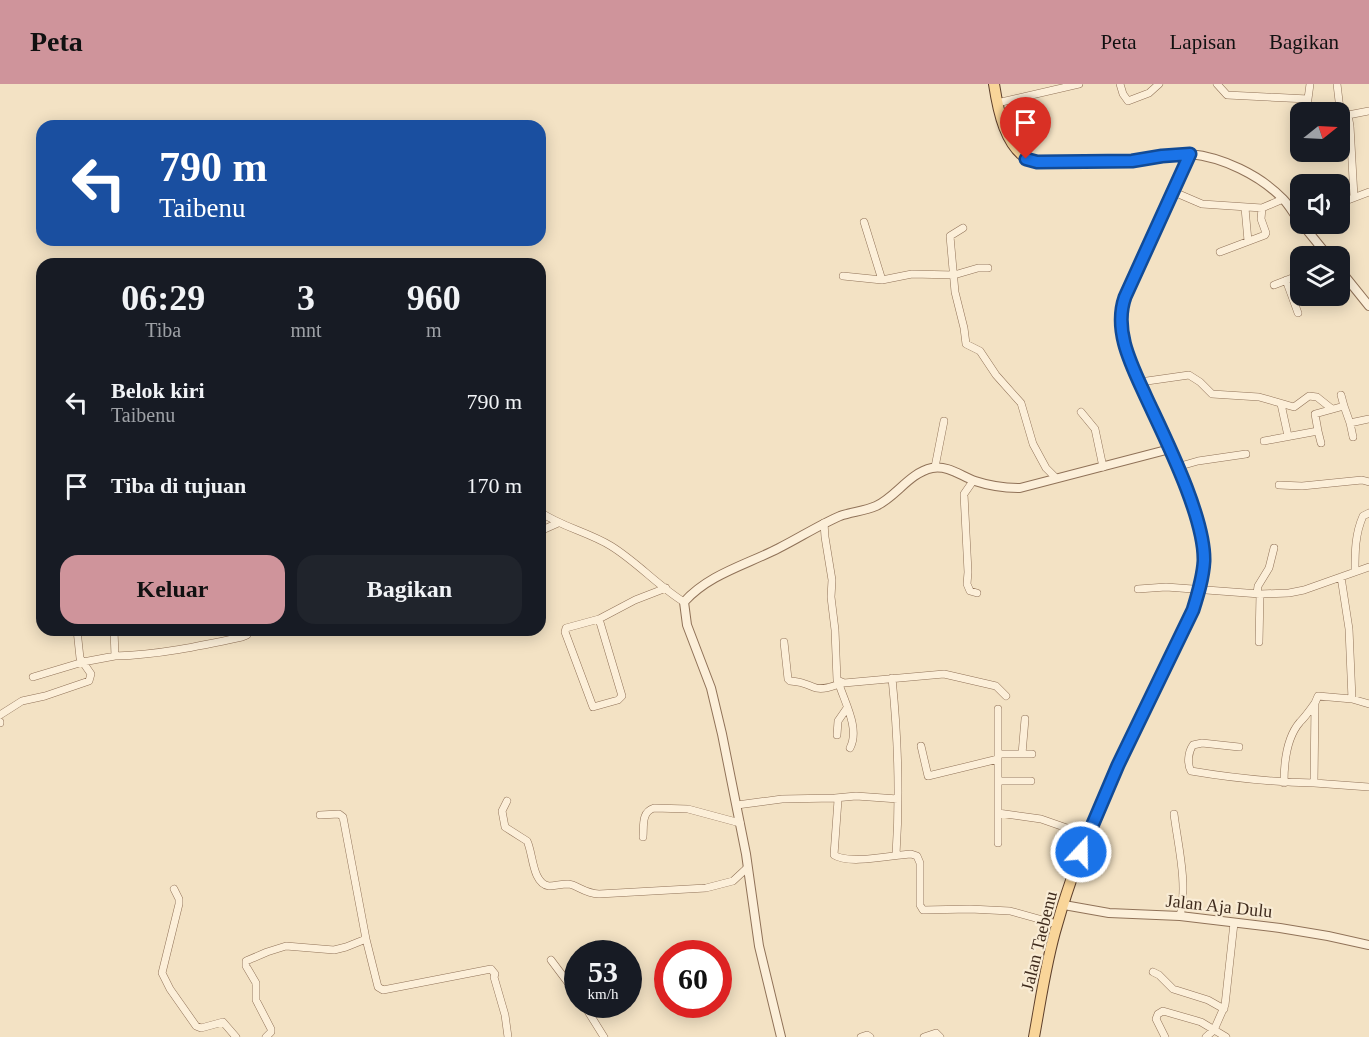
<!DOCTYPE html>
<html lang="id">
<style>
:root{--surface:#171b24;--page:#20242c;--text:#f1f3f6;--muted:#9ea1a6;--accent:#cf949b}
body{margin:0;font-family:Georgia,serif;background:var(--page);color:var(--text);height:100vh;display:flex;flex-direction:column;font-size:22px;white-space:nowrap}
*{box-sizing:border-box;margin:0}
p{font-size:20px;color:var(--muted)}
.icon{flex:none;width:33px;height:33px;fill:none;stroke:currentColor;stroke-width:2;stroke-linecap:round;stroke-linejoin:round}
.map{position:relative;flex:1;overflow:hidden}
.drawer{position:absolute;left:36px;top:174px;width:510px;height:378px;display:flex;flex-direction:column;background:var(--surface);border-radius:18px;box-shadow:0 3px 15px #0003}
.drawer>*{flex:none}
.guide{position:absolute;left:36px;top:36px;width:510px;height:126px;border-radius:18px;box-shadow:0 3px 15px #0003;background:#1a4fa0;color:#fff;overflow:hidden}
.needle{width:39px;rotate:72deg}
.fabs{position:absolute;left:1290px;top:18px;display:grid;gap:12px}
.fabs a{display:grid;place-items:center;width:60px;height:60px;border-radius:12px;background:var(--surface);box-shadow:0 3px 15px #0003;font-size:30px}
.speed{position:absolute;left:564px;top:856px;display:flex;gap:12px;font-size:30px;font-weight:700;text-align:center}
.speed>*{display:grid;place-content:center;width:78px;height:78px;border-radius:50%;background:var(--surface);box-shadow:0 3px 15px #0003;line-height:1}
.speed small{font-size:15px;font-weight:400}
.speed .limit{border:9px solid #d22;background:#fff;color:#111}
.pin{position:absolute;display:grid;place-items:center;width:51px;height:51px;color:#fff;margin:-62px -26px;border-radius:50% 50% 50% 0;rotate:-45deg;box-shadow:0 0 6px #0007}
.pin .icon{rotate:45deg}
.me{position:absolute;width:66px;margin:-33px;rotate:21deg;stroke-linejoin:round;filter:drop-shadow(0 0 4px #0008)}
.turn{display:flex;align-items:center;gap:21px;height:126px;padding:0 24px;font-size:27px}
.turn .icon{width:78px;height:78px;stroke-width:2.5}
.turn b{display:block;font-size:42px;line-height:51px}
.eta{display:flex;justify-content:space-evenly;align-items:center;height:102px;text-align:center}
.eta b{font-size:36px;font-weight:700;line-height:42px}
.action{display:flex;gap:12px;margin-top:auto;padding:12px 24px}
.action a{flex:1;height:69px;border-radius:18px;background:var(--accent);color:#111;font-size:24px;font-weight:700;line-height:69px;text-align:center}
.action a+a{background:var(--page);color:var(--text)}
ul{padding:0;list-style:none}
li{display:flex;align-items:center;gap:18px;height:84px;padding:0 24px}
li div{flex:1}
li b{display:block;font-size:22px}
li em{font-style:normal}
header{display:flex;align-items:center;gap:36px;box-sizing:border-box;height:84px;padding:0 30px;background:var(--accent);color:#111}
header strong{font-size:28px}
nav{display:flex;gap:33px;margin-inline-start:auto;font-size:21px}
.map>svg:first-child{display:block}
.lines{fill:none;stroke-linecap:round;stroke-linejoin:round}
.minor-casing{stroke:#907258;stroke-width:8}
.tertiary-casing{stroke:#907258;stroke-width:10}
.primary-casing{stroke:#5e402c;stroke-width:12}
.minor{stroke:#fcefd9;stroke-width:7}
.tertiary{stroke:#fcefd9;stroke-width:8}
.primary{stroke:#f9d599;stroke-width:10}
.route-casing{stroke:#114b97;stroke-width:15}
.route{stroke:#1a73e8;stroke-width:10}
.labels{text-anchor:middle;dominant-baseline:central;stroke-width:4.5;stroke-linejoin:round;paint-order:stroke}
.street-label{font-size:18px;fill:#3f2b1d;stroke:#f9ecd5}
</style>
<header>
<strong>Peta</strong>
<nav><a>Peta</a><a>Lapisan</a><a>Bagikan</a></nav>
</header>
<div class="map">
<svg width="1369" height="953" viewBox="0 0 1369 953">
<rect width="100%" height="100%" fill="#f3e2c4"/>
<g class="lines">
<defs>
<path id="minor" d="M1120,0L1123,10L1128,17L1149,9L1159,0
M1217,0L1227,11L1308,15L1306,28
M1337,0L1341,34
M1308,15L1310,0
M997,19L1079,0
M1348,31L1369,27
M1340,34L1348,31L1350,42L1354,113
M1174,108L1202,120L1262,124
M1340,119L1369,108
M1245,124L1248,157
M864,138L882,196
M963,144L950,152L955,208L964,244L966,260L980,267L996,291L1021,319L1033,360L1046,384L1056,394
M1220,168L1265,151L1266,149L1261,135L1262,124L1283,115
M843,192L882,196L912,190L954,191L978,184H988
M1286,196L1298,229
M1274,201L1300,191
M1140,298L1189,291L1200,298L1212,310L1259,313L1294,323L1309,312L1317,313L1332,325
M1341,311L1344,322
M1281,320L1288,352
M1081,328L1095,345L1103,383
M1350,339L1353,353
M1318,347L1321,359
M1264,357L1318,347L1315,330L1344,322L1350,339L1369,335
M935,383L944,337
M1177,383L1198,377L1246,370
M973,397L964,410L968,488L967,500L970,507L977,509
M1279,401L1302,402L1362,396L1369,398
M540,428C562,443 588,448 611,462C637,478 658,502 684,518
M824,439L825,453L832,496L831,513L835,546L837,596L844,599L944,590L996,602L1006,612
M540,447L558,439
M1355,487C1355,468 1355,450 1363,432L1369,429
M1341,493L1349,545L1352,615
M1138,505L1166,503L1260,510L1289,509L1304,506L1369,483
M1257,509L1258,502L1269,484L1274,464
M599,535L622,612L618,616L593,623L565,548L566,544L599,535L635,516L666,504
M784,558L788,595L790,597C802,598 803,599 813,603C822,607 834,602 842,599
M1259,558L1260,510
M115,572C158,571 200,562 242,553L247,551L248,546
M33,593L83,578L115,572L114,546
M892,594C898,653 900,711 896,771
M839,600C845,619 860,645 850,664
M998,625V759
M0,631L22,617L45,612L89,597L91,590L80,574L77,546
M0,638V639
M837,651L838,637L847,624
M921,662L928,692L998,675
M1239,663L1202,659L1193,661C1188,668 1187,680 1191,687C1232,694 1273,698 1314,699L1315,619L1318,612L1352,615L1369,620
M998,670H1032
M1022,670L1025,635
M998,697H1031
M1284,699C1284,679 1286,654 1300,638C1306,632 1310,626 1315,619
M1314,699L1369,703
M835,714L856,712L898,715
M507,717L502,727L505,743L527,757C533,768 532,800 549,802C555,802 561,800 568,800C578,801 583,809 599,810L706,804L733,797L747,784
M737,721L782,715L835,714L838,716L834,771C849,781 892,771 911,770L917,772L920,779V821L923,826L970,825L1010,827L1057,840
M998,729L1041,735L1087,751
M1174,730C1178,762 1188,800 1180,832
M320,731L339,730L343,733L366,855
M643,753C644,742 641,728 654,724L688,725L740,739
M174,805L179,815V820L162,889L170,905L196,942L201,944L223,938L236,953
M551,876L578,912
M1153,888L1159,891L1173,905L1208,916L1224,925
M584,921L604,953
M266,953L271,948V945L256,916V899L246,882V877L267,868L286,862L334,866L346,863L366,855L378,903L383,906L491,885L495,890L494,893L505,931L508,953
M861,953L867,951L870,953
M924,953L936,949L940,953
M1165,953L1156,935L1158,930L1163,927L1201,938L1226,953
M1206,953L1214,946L1225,921L1234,839"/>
<path id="tertiary" d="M1190,70C1222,73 1260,91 1283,115C1290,122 1294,131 1300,138
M1302,140L1328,172
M1340,186L1369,222
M1064,821L1109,829L1180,832L1280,844L1328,852L1369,861
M781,953L759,862L746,770L722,650L711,604L687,541L684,518C709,490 746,481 779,464C799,454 819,441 840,432C851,428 865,427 876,422C896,413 909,389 932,384C948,381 961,392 975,397C990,402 1005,404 1020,404L1170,365"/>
<path id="primary" d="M994,0C998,26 1005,64 1031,77H1132L1162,72L1190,70L1125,213C1113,248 1134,285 1148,317C1166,357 1205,434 1204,477C1203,494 1198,510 1193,526C1144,628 1088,731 1057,841C1046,877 1041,915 1034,953"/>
</defs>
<use href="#minor" class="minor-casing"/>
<use href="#tertiary" class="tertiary-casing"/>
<use href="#primary" class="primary-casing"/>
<use href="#minor" class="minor"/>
<use href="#tertiary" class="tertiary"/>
<use href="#primary" class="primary"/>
</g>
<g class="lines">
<defs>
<path id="route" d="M1026,75L1037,78L1132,77L1162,72L1190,70L1125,213C1113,247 1132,282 1146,313C1165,354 1205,433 1204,477C1203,494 1198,510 1193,526L1118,681L1081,768"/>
</defs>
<use href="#route" class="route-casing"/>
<use href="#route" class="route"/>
</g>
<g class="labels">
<g class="street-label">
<text transform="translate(1219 822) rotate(6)">Jalan Aja Dulu</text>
<text transform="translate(1039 857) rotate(-76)">Jalan Taebenu</text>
</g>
</g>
</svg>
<div class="fabs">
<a><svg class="needle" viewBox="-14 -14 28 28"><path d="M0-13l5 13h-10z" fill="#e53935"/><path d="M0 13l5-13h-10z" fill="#9ea1a6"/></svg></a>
<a><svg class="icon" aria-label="sound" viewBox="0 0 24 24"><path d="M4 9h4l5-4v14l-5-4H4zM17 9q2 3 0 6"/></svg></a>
<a><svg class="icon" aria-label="layers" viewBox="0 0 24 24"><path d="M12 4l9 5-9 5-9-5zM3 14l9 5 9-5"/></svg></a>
</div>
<div class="speed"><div>53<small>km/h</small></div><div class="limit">60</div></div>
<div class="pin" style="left:1026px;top:75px;background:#d93025"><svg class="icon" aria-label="arrive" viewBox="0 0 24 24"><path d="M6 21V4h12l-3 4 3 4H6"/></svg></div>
<svg class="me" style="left:1081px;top:768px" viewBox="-20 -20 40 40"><circle r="17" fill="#1a73e8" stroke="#fff" stroke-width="3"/><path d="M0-11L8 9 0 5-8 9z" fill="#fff"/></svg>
<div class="guide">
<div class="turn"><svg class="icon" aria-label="left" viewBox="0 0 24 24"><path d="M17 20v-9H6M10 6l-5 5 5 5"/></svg><div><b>790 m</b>Taibenu</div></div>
</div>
<section class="drawer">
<div class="eta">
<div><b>06:29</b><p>Tiba</p></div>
<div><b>3</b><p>mnt</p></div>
<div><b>960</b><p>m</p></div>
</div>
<ul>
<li><svg class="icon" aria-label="left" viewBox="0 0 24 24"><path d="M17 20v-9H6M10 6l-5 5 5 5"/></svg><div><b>Belok kiri</b><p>Taibenu</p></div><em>790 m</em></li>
<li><svg class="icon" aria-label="arrive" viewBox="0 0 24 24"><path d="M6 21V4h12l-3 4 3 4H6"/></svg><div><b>Tiba di tujuan</b></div><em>170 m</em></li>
</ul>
<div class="action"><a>Keluar</a><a>Bagikan</a></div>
</section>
</div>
